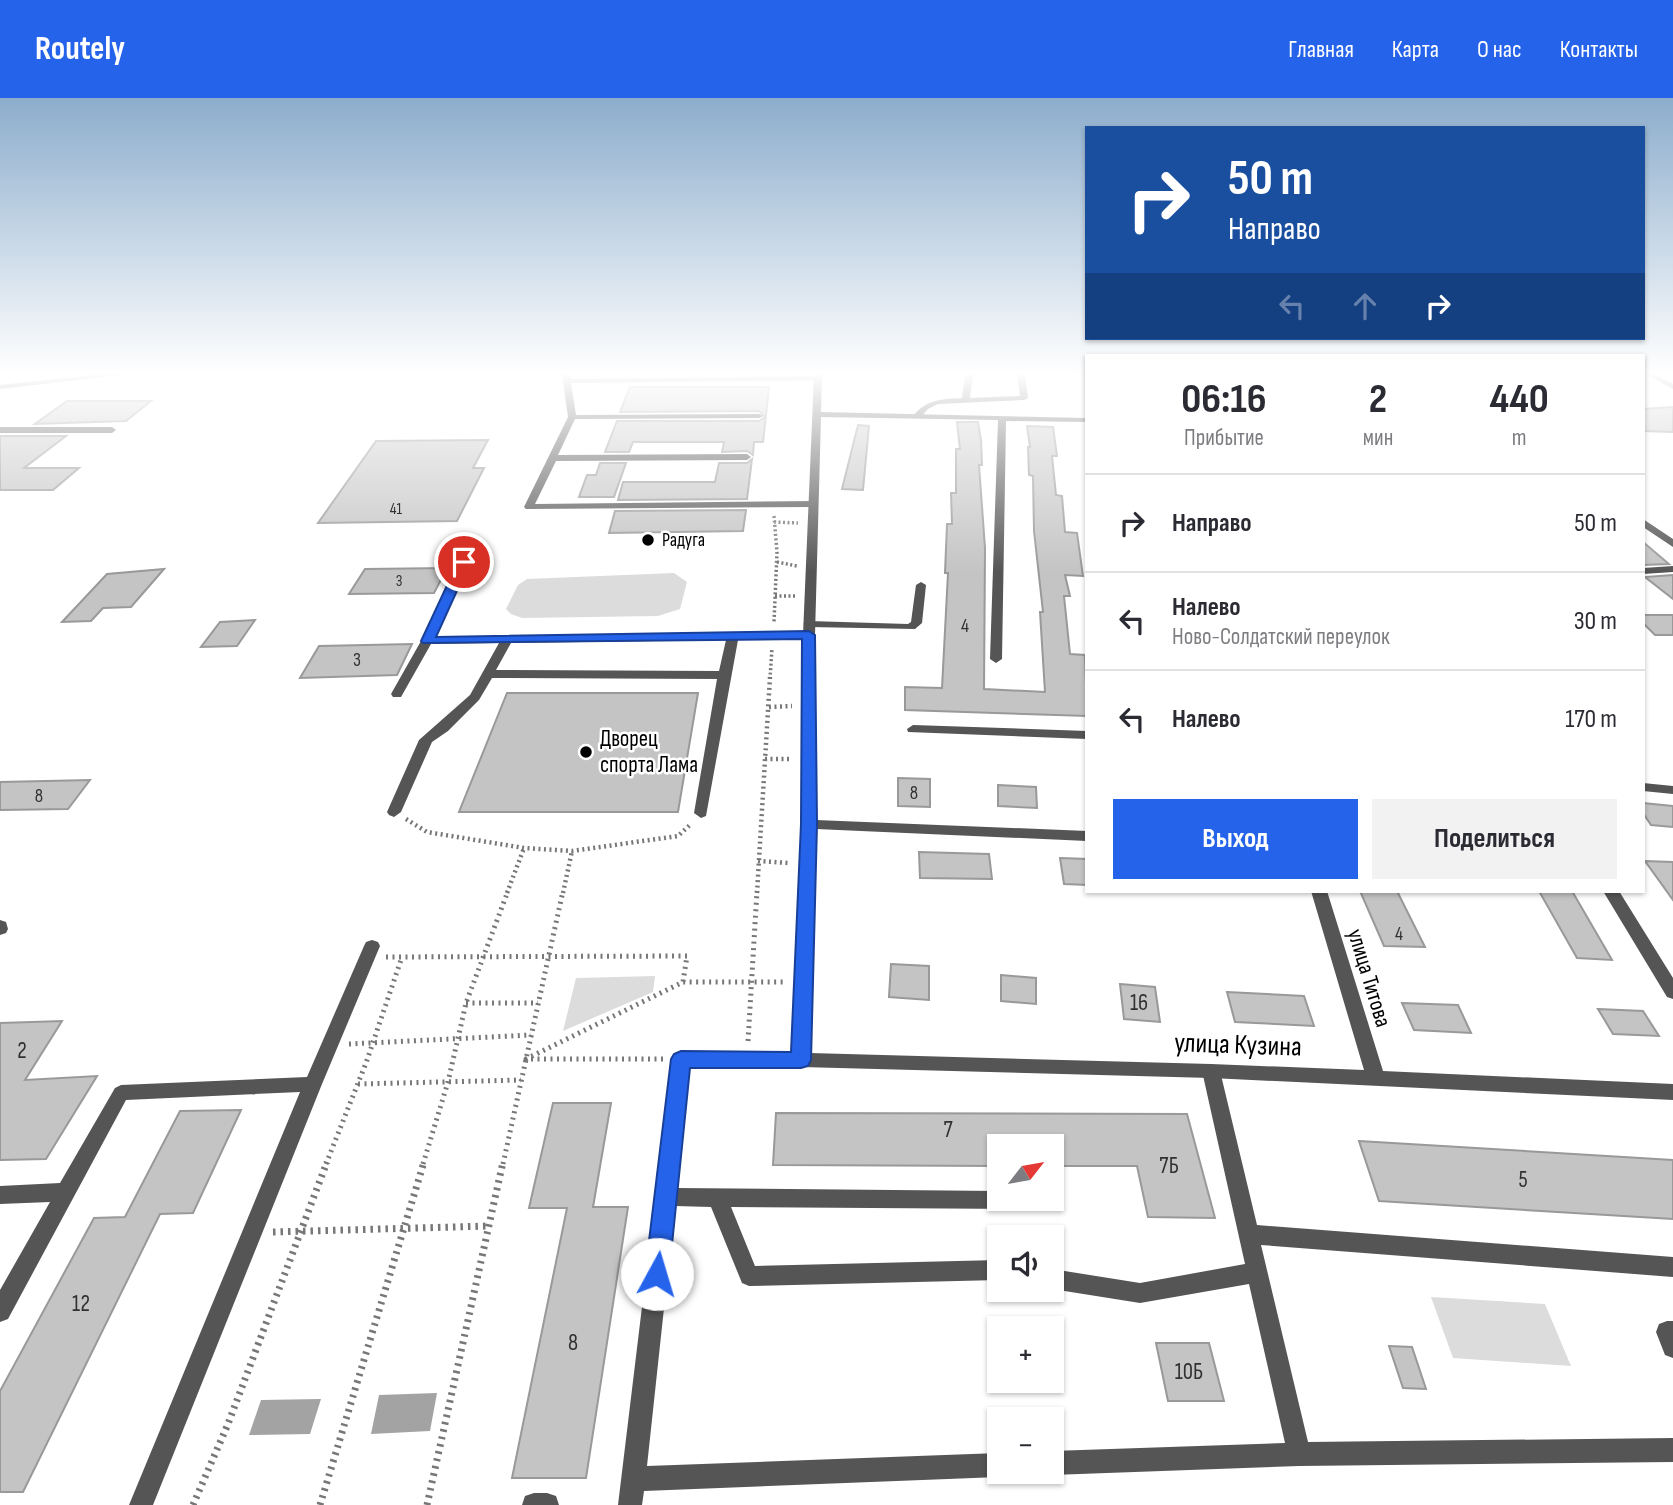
<!DOCTYPE html>
<html lang="ru">
<meta charset="utf-8">
<style>
:root{--surface:#fff;--page:#f2f2f3;--text:#2b2b33;--muted:#7c7c81;--line:#e1e1e2;--accent:#2563eb}
body{margin:0;font-family:"Sofia Sans Condensed",sans-serif;background:var(--page);color:var(--text);height:100vh;display:flex;flex-direction:column;font-size:26px;white-space:nowrap}
*{box-sizing:border-box;margin:0}
p{font-size:23px;color:var(--muted)}
.icon{flex:none;width:38px;height:38px;fill:none;stroke:currentColor;stroke-width:2;stroke-linecap:round;stroke-linejoin:round}
.map{position:relative;flex:1;overflow:hidden}
.side{position:absolute;left:1085px;top:256px;width:560px;height:539px;display:flex;flex-direction:column;background:var(--surface);border-radius:0px;box-shadow:0 2px 5px #0004}
.side>*{flex:none}
.hud{position:absolute;left:1085px;top:28px;width:560px;height:214px;border-radius:0px;box-shadow:0 2px 5px #0004;background:#1a4fa0;color:#fff;overflow:hidden}
.needle{width:46px;rotate:59deg}
.controls{position:absolute;left:987px;top:1036px;display:grid;gap:14px}
.controls a{display:grid;place-items:center;width:77px;height:77px;border-radius:0px;background:var(--surface);box-shadow:0 2px 5px #0004;font-size:35px}
.pin{position:absolute;display:grid;place-items:center;width:60px;height:60px;color:#fff;margin:-30px;border:4px solid #fff;border-radius:50%;box-shadow:0 2px 7px #0007}
.me{position:absolute;width:77px;margin:-38px;rotate:6deg;stroke-linejoin:round;filter:drop-shadow(0 0 5px #0008)}
.turn{display:flex;align-items:center;gap:24px;height:147px;padding:0 28px;font-size:32px}
.turn .icon{width:91px;height:91px;stroke-width:2.5}
.turn b{display:block;font-size:49px;line-height:60px}
.lanes{display:flex;align-items:center;height:66px;padding:0 28px;background:#0003;justify-content:center;gap:35px;direction:ltr}
.lanes .off{opacity:.35}
.eta{display:flex;justify-content:space-evenly;align-items:center;height:119px;text-align:center}
.eta b{font-size:42px;font-weight:700;line-height:49px}
.action{display:flex;gap:14px;margin-top:auto;padding:14px 28px}
.action a{flex:1;height:80px;border-radius:0px;background:var(--accent);color:#fff;font-size:28px;font-weight:700;line-height:80px;text-align:center}
.action a+a{background:var(--page);color:var(--text)}
ul{padding:0;list-style:none}
li{display:flex;align-items:center;gap:21px;height:98px;padding:0 28px;border-top:2px solid var(--line)}
li div{flex:1}
li b{display:block;font-size:26px}
li em{font-style:normal}
header{display:flex;align-items:center;gap:42px;box-sizing:border-box;height:98px;padding:0 35px;background:var(--accent);color:#fff}
header strong{font-size:33px}
nav{display:flex;gap:38px;margin-inline-start:auto;font-size:24px}
.map>svg:first-child{display:block}
.green{fill:#dcdcdc}
.water{fill:#a3a3a3}
.building{fill:#c4c4c4;stroke:#999;stroke-width:2}
.lines{fill:none;stroke-linecap:round;stroke-linejoin:round}
.path-far3{stroke:#777;stroke-width:3.5;stroke-dasharray:2 2.5;stroke-linecap:butt}
.path-far2{stroke:#777;stroke-width:4.5;stroke-dasharray:2 3.5;stroke-linecap:butt}
.path-far1{stroke:#777;stroke-width:5;stroke-dasharray:2 4.5;stroke-linecap:butt}
.path{stroke:#777;stroke-width:7;stroke-dasharray:2.5 5;stroke-linecap:butt}
.service{fill:#555;fill-rule:evenodd}
.minor{fill:#555;fill-rule:evenodd}
.route{fill:#2563eb;stroke:#184099;stroke-width:2}
.poi-dot{fill:#000;stroke:#fff;stroke-width:2.5}
.labels{text-anchor:middle;dominant-baseline:central;stroke-width:5;stroke-linejoin:round;paint-order:stroke}
.far-number-label{font-size:16px;fill:#313131}
.far-poi-label{font-size:19px;fill:#000;stroke:#fff;text-anchor:start}
.number-label{font-size:19px;fill:#313131}
.poi-label{font-size:23px;fill:#000;stroke:#fff;text-anchor:start}
.street-label{font-size:23px;fill:#000;stroke:#fff}
.near-number-label{font-size:23px;fill:#313131}
.near-street-label{font-size:28px;fill:#000;stroke:#fff}
</style>
<header>
<strong>Routely</strong>
<nav><a>Главная</a><a>Карта</a><a>О нас</a><a>Контакты</a></nav>
</header>
<div class="map">
<svg width="1673" height="1407" viewBox="0 0 1673 1407">
<rect width="100%" height="100%" fill="#fff"/>
<path class="green" d="M674,475L687,484L680,511L658,518L522,520L511,516L506,511L518,487L527,481Z
M655,878L653,894L563,933L576,880Z
M1431,1199L1545,1206L1571,1268L1453,1260Z"/>
<path class="water" d="M437,1295L430,1333L371,1336L379,1297Z
M321,1301L310,1336L249,1337L261,1302Z"/>
<path class="building" d="M630,289H769L763,344H754L753,357L747,353L722,354L724,344H633L629,354H605L617,323H759L765,319L759,313L620,314Z
M67,303H151L126,323L35,326Z
M1673,309V334L1643,333V311Z
M957,324H978L981,342L982,367H979L985,450L984,591L1045,594L1040,514H1043L1034,433L1033,378L1029,377L1028,349H1030L1027,328L1053,329L1057,358H1052L1056,397L1062,398L1065,434L1077,435L1083,478L1065,477L1070,498H1064L1070,556L1085,557L1087,618L905,612V589L942,590L948,475H945L947,426H952L951,395H956V351H960Z
M858,327L869,328L863,392L842,391Z
M0,338H66L24,370H79L53,392H0Z
M488,342L473,370H484L457,423L318,425L376,343Z
M752,361L747,401L618,402L623,384H715L719,365H747Z
M600,365H626L614,399H579L587,377H596Z
M746,412L743,433L609,435L615,413Z
M1643,444L1669,466L1643,467Z
M447,470L434,495L349,496L365,471Z
M164,471L131,509L103,510L91,523L62,524L107,476Z
M1673,477V501L1645,479Z
M1643,517H1673V537H1655L1643,525Z
M255,522L237,548L201,549L220,524Z
M412,546L397,577L300,580L319,548Z
M507,595H698L678,714H459Z
M898,680L930,681V709L898,708Z
M90,682L68,711L0,712V684Z
M998,687L1036,689L1037,710L998,708Z
M1643,705L1673,708V729L1651,727L1643,715Z
M919,754L989,756L992,781L920,780Z
M1060,760L1087,761V787L1064,786Z
M1645,763L1673,764V802Z
M1360,793H1397L1425,849L1384,848Z
M1539,793H1572L1612,862L1577,860Z
M891,866L929,868V902L889,899Z
M1001,877L1036,880V906L1001,903Z
M1120,886L1155,889L1160,924L1124,921Z
M1227,894L1304,898L1314,928L1235,924Z
M1402,905L1458,907L1471,935L1414,932Z
M1598,911L1643,913L1659,938L1613,936Z
M62,923L25,982L97,978L46,1061L0,1062V925Z
M553,1005H611L593,1109H628L586,1380H512L567,1110H529Z
M241,1012L193,1115L160,1116L23,1394H0V1293L94,1120L125,1119L180,1013Z
M776,1015L1187,1016L1215,1120L1148,1119L1137,1068H1052V1048H999V1068L773,1067Z
M1359,1043L1673,1062V1121L1379,1103Z
M1156,1245H1209L1224,1303H1168Z
M1389,1248L1412,1249L1426,1291L1403,1290Z"/>
<g class="lines">
<path class="path-far3" d="M774,418L777,454L774,524
M774,424L798,425
M777,464L797,468
M775,498H795
M770,581L772,550"/>
<path class="path-far2" d="M769,609L792,608
M765,661H792
M406,721L427,734L524,750L572,753L678,738L691,726
M758,763L789,765
M507,795L524,750
M563,795L572,753
M757,795L770,579"/>
<path class="path-far1" d="M386,859L687,858L683,884
M466,905H538
M748,943L757,793
M349,946L531,937
M663,961H526L683,884H786
M358,986L521,982
M326,1066L366,965L402,859
M423,1066L448,984L466,905L508,793
M503,1066L563,793"/>
<path class="path" d="M273,1134L489,1128
M193,1407L228,1326L327,1064
M320,1407L424,1064
M427,1407L503,1064"/>
<path class="service" d="M562,277H570V281L818,278L822,280L818,282L571,285L576,317L759,316L763,318L759,320L575,321L558,357L747,356L751,359L747,362L556,363L535,406L813,403L818,406L813,409L526,411L524,409L568,319Z
M965,277H973L970,300L1020,298L1017,277H1025L1028,300L1024,302L938,306L928,311L920,320H914L913,318C927,301 942,301 962,300Z
M0,329H112L116,332L112,335H0Z
M464,461L469,464L434,539L809,534L815,537L809,540L738,542L706,718L701,720L694,715L717,581L492,580L479,602L448,633L432,644L401,714L394,719L389,717L387,714L419,642L470,597L499,545L431,546L401,599H393L391,596L421,543L459,464ZM726,542L719,573L496,572L511,545Z
M1673,468V474L1643,476V470Z
M921,484L926,487L922,525L915,531L809,529L803,526L809,523L908,526L911,524L916,487Z
M913,627L1087,633V641L908,634L907,631Z
M0,822L6,824L8,831L6,835L0,837Z
M372,842L378,844L380,848L322,986L153,1407H129L300,994L126,1002L8,1221L0,1224V1192L50,1104L0,1106V1088L60,1085L115,990L121,987L307,979L364,848L366,844Z
M681,954L801,955L807,957L810,962L807,967L801,969L689,968L676,1090L999,1093V1101L1038,1102L1035,1108L1028,1111L731,1109L755,1168L999,1162V1182L749,1188L742,1185L711,1109L675,1108L647,1368L999,1355V1374H1008L1007,1375L999,1379L644,1393L642,1407H618L672,961L675,956Z
M1211,966L1217,968L1220,973L1257,1127L1673,1159V1179L1261,1147L1308,1344L1673,1340V1364L1299,1368L1052,1377L1044,1374H1052V1353L1285,1345L1249,1186L1140,1205L1052,1191V1171L1140,1185L1245,1166L1202,973L1205,968Z
M1667,1223H1673V1260L1665,1257L1656,1234L1659,1226Z
M534,1395H547L556,1398L559,1407H522L525,1398Z"/>
<path class="minor" d="M93,277H121L0,291V287Z
M814,277H822L821,314L1087,320V324L1006,323L1002,561L996,565L990,561L998,322L821,319L815,537L816,722L1087,733V743L816,731L810,955L1211,966L1364,972L1311,793H1327L1383,973L1673,986V1002L1211,980L801,969L795,967L792,962L802,726L803,537Z
M1647,277H1657L1673,286V291Z
M1643,421L1673,441V449L1643,429Z
M1643,685L1673,688V696L1643,693Z
M1603,793H1619L1673,880V901L1667,899Z"/>
</g>
<linearGradient id="sky" x2="0" y2="1"><stop stop-color="#8cadcc"/><stop offset="0.58" stop-color="#fff"/><stop offset="1" stop-color="#fff" stop-opacity="0"/></linearGradient>
<rect width="1673" height="474" fill="url(#sky)"/>
<path class="route" d="M464,460L470,464L436,539L809,533L815,537L817,726L811,962L808,968L801,970H690L669,1176L665,1185L657,1188L648,1185L645,1176L671,961L674,956L681,953L791,954L801,726L802,541L423,545L421,543L458,464Z"/>
<g class="poi-dot">
<circle cx="648" cy="442" r="7"/>
<circle cx="586" cy="654" r="7"/>
</g>
<g class="labels">
<g class="far-number-label">
<text x="396" y="411">41</text>
<text x="399" y="483">3</text>
</g>
<g class="far-poi-label">
<text x="662" y="442">Радуга</text>
</g>
<g class="number-label">
<text x="965" y="528">4</text>
<text x="357" y="562">3</text>
<text x="914" y="695">8</text>
<text x="39" y="698">8</text>
<text x="1399" y="836">4</text>
</g>
<g class="poi-label">
<text x="600" y="641">Дворец<tspan x="600" dy="26">спорта Лама</tspan></text>
</g>
<g class="street-label">
<text transform="translate(1369 880) rotate(73)">улица Титова</text>
</g>
<g class="near-number-label">
<text x="1139" y="905">16</text>
<text x="22" y="953">2</text>
<text x="948" y="1032">7</text>
<text x="1169" y="1068">7Б</text>
<text x="1523" y="1082">5</text>
<text x="81" y="1206">12</text>
<text x="573" y="1245">8</text>
<text x="1189" y="1274">10Б</text>
</g>
<g class="near-street-label">
<text transform="translate(1238 947) rotate(2)">улица Кузина</text>
</g>
</g>
</svg>
<div class="controls">
<a><svg class="needle" viewBox="-14 -14 28 28"><path d="M0-13l5 13h-10z" fill="#e53935"/><path d="M0 13l5-13h-10z" fill="#7c7c81"/></svg></a>
<a><svg class="icon" aria-label="sound" viewBox="0 0 24 24"><path d="M4 9h4l5-4v14l-5-4H4zM17 9q2 3 0 6"/></svg></a>
<a>+</a>
<a>−</a>
</div>
<div class="pin" style="left:464px;top:464px;background:#d93025"><svg class="icon" aria-label="arrive" viewBox="0 0 24 24"><path d="M6 21V4h12l-3 4 3 4H6"/></svg></div>
<svg class="me" style="left:657px;top:1176px" viewBox="-20 -20 40 40"><circle r="19" fill="#fff"/><path d="M0-13L10 11 0 6-10 11z" fill="#2563eb"/></svg>
<div class="hud">
<div class="turn"><svg class="icon" aria-label="right" viewBox="0 0 24 24"><path d="M7 20v-9h11M14 6l5 5-5 5"/></svg><div><b>50 m</b>Направо</div></div>
<div class="lanes"><svg class="icon off" aria-label="left" viewBox="0 0 24 24"><path d="M17 20v-9H6M10 6l-5 5 5 5"/></svg><svg class="icon off" aria-label="ahead" viewBox="0 0 24 24"><path d="M12 20V5M6 11l6-6 6 6"/></svg><svg class="icon" aria-label="right" viewBox="0 0 24 24"><path d="M7 20v-9h11M14 6l5 5-5 5"/></svg></div>
</div>
<section class="side">
<div class="eta">
<div><b>06:16</b><p>Прибытие</p></div>
<div><b>2</b><p>мин</p></div>
<div><b>440</b><p>m</p></div>
</div>
<ul>
<li><svg class="icon" aria-label="right" viewBox="0 0 24 24"><path d="M7 20v-9h11M14 6l5 5-5 5"/></svg><div><b>Направо</b></div><em>50 m</em></li>
<li><svg class="icon" aria-label="left" viewBox="0 0 24 24"><path d="M17 20v-9H6M10 6l-5 5 5 5"/></svg><div><b>Налево</b><p>Ново-Солдатский переулок</p></div><em>30 m</em></li>
<li><svg class="icon" aria-label="left" viewBox="0 0 24 24"><path d="M17 20v-9H6M10 6l-5 5 5 5"/></svg><div><b>Налево</b></div><em>170 m</em></li>
</ul>
<div class="action"><a>Выход</a><a>Поделиться</a></div>
</section>
</div>
